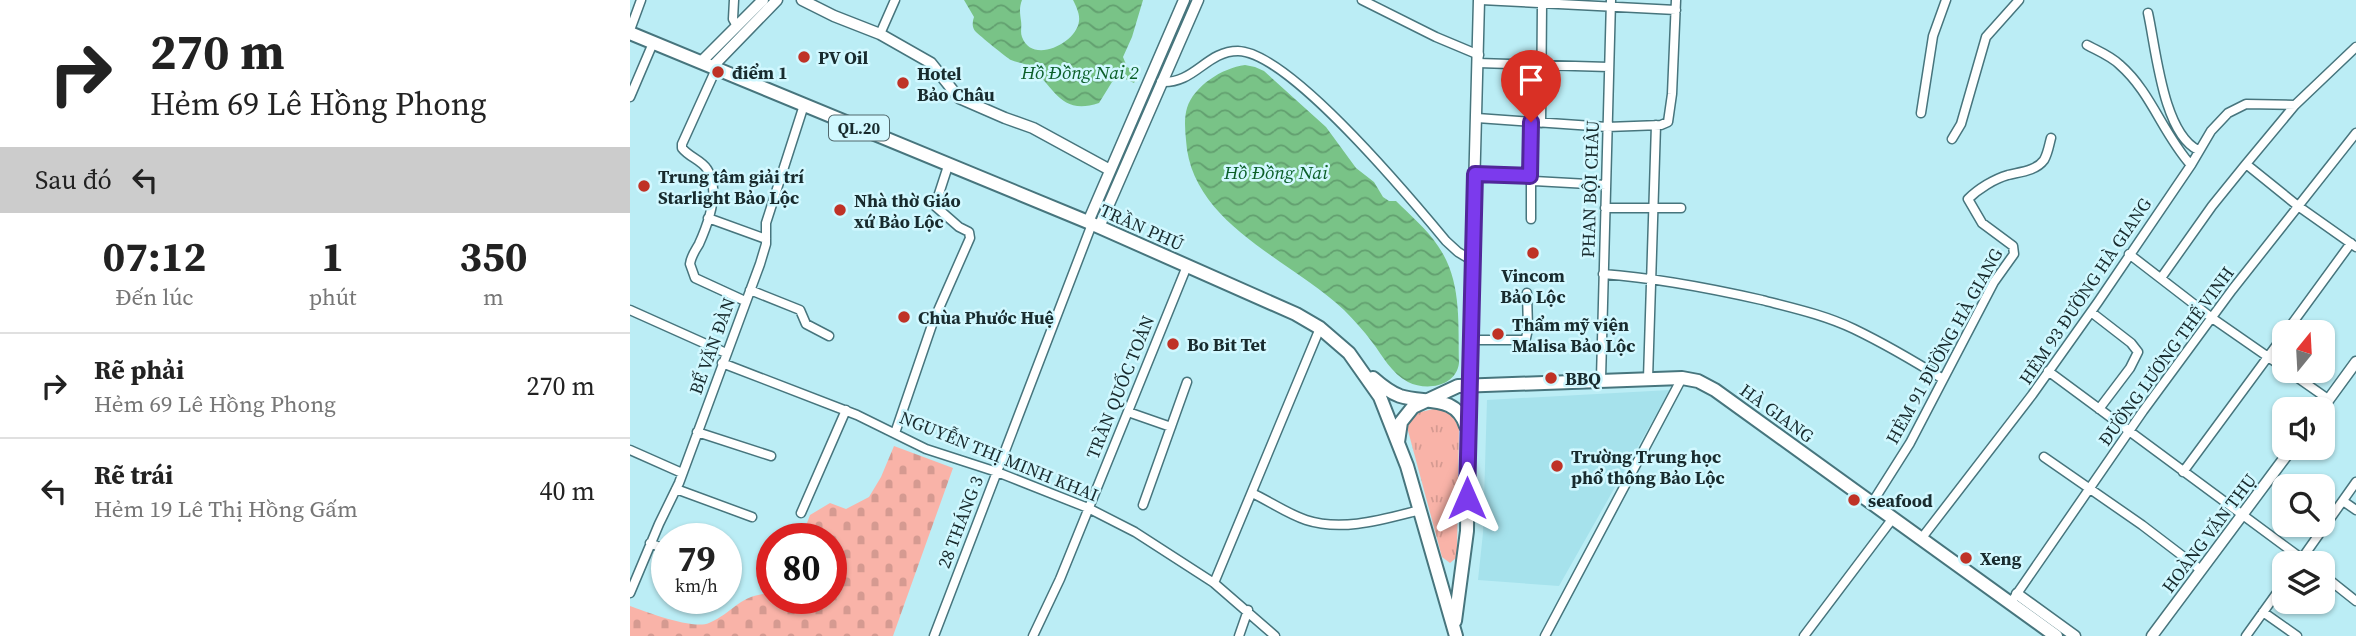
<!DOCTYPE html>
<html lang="vi">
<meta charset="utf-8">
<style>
:root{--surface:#fff;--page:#f2f2f2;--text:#222;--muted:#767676;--line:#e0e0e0}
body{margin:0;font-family:"Source Serif 4",serif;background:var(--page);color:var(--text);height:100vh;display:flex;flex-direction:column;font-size:26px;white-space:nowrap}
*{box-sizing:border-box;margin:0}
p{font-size:23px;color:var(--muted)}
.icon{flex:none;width:38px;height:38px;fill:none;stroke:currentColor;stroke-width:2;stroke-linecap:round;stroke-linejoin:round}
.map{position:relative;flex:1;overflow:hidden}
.panel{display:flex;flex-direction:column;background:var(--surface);width:630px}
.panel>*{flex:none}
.guide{background:#fff;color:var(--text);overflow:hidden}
.needle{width:46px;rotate:18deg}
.fabs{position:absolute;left:1642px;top:320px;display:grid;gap:14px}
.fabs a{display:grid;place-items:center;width:63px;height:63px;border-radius:14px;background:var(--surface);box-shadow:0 2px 5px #0004;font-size:35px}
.speed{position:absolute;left:21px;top:523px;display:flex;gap:14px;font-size:35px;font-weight:700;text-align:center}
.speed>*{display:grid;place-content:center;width:91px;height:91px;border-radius:50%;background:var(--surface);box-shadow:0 2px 5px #0004;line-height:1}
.speed small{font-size:18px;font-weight:400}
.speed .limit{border:10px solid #d22;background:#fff;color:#111}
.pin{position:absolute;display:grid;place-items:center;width:60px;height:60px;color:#fff;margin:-72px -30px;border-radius:50% 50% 50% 0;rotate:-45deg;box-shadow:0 0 7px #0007}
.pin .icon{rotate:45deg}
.me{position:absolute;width:77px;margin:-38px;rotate:0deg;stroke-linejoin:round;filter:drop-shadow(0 0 5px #0008)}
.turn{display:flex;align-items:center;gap:24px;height:147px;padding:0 35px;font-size:32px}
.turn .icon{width:91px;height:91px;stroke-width:2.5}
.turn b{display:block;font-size:49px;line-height:60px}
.then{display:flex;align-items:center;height:66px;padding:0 35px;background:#0003;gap:14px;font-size:26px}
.eta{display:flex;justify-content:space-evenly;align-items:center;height:119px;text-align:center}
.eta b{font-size:42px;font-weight:700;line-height:49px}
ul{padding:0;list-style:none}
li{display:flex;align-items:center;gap:21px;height:105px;padding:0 35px;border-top:2px solid var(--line)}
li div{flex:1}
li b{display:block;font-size:26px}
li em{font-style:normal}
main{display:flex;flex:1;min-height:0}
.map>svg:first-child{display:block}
.built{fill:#a6e2ec}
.grass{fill:url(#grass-tufts)}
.cemetery{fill:url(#cemetery-stones)}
.water{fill:url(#water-waves)}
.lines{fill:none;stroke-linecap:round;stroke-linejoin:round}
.minor-casing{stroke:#47757d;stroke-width:11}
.tertiary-casing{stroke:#47757d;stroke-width:13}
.trunk-casing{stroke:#47757d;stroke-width:16}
.minor{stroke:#fff;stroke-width:8}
.tertiary{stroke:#fff;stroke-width:10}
.trunk{stroke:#fff;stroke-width:12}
.route-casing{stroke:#51269a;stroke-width:18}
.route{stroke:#7c3aed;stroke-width:12}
.poi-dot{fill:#bf3226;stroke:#d1f8ff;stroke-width:2.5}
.labels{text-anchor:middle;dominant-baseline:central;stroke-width:5;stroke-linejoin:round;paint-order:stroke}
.shield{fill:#d1f8ff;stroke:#50686d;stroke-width:2}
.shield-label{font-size:16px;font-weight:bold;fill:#182b2e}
.poi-label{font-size:18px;font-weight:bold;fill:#182b2e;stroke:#d1f8ff;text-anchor:start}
.street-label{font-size:18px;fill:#182b2e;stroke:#d1f8ff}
.water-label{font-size:19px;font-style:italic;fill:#0b5f29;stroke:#d1f8ff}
</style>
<main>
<section class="panel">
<div class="guide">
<div class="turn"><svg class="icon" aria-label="right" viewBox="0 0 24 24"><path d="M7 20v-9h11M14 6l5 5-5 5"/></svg><div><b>270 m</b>Hẻm 69 Lê Hồng Phong</div></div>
<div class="then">Sau đó<svg class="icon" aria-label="left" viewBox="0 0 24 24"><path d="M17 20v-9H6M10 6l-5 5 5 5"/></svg></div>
</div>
<div class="eta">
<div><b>07:12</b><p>Đến lúc</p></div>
<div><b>1</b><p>phút</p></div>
<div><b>350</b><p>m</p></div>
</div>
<ul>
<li><svg class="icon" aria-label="right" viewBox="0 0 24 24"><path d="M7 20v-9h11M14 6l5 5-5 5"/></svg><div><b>Rẽ phải</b><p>Hẻm 69 Lê Hồng Phong</p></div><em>270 m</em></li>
<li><svg class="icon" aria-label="left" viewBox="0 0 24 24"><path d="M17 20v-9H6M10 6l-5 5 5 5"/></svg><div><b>Rẽ trái</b><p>Hẻm 19 Lê Thị Hồng Gấm</p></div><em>40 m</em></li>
</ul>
</section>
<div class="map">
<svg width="1726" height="636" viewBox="0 0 1726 636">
<defs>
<pattern id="grass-tufts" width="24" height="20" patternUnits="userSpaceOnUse" patternTransform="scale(1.75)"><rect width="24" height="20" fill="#f9b3a8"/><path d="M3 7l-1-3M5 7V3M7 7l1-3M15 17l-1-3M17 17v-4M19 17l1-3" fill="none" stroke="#d59a91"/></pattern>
<pattern id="cemetery-stones" width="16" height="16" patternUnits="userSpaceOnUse" patternTransform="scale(1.75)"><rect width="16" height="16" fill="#f9b3a8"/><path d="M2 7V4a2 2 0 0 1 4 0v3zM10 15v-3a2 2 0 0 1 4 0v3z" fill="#d59a91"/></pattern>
<pattern id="water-waves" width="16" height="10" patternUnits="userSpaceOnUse" patternTransform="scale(1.75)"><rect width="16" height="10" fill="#79c387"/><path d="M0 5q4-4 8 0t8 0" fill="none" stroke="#629f6f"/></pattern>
</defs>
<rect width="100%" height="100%" fill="#bbedf5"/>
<path class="built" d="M1040,390L929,586L848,580L853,533L857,400Z"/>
<path class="grass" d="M808,408L821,413L829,425L827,550L826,558L820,563L812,557L777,427L786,413Z"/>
<path class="cemetery" d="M264,446L323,468L263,636H0V606C16,612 64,630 79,623C105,612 108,595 142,593V598H201V539H171L180,515L200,503L216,509L239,497L251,477Z"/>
<path class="water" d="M334,0H392C389,8 390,13 391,21C392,27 390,32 392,37C402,65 447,43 449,21C450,14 446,6 443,0H513L502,37L493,57L497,67L509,73L504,83L489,76L482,82L469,103C430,116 425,87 401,68C396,63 387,63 381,60C377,58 349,35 346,32C342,28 342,23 344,17Z
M615,65L625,67L634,71L696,127L726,168L744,182L753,197L759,201H766C780,215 797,229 808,246C832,280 828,323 829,363C826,387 796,391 778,382C761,373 753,356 742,342C734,331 724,320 714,310C660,259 561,224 556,140C555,129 554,118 557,108C564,86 592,68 615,65Z"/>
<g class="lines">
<defs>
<path id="minor" d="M104,0L103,19L107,26
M732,0L806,37L849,55
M851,0L1046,10
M1518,13C1526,49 1533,133 1568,150
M0,30L11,0
M250,34L265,0
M1457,45C1468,51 1481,56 1490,65C1521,92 1533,134 1561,165
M848,63L979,67
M86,69L52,144V148C59,157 71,160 77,169C91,189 78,224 69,244C65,251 61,256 60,264L65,278L115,301
M531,82C565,84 576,51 608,51C659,52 782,200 816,241L828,252L843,261
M0,97L23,43
M1291,113L1303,36L1316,0
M847,118L977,127L1031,125L1038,122L1042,94L1046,0
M911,123L912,4
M1322,139L1331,124L1356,37L1389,0
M1616,164L1665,105L1726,47
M845,174L900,176L904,181L976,185
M975,208H1051
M78,218L136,239
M901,219V122
M1499,254L1582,318L1654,368
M973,274C1028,278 1079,288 1132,300C1163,308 1195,315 1224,329C1255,344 1284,361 1313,379
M1531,278L1582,206L1616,164L1668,206L1726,247
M120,290L170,310L176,324L199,336
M0,310L96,353
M1461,312L1501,343L1508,352L1500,368L1469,409
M1656,332L1721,243
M840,340H892L896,338L898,329L897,293
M92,363L227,415L296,449L367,472L458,508L505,532L584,583L645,636
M1418,371L1679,564
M1658,371L1698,399
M971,379L981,0
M1018,379L1026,125
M498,412L541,427
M67,432L141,456
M265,433L303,322L340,238L339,232L329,227L305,206L318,166
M0,450L52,473
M1414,457L1512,525L1571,570
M1553,472L1654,335
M46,489L122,517
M622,493C639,501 658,514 676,520C713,532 754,519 790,510
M1713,501L1726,510
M1242,503L1280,443L1364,282L1384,254L1383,246L1352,223L1338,199C1348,189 1364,179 1378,175C1390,172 1406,171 1414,160C1418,153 1419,145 1421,138
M513,505L557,382
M171,513L216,410
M1291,539L1402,395L1468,302L1561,165L1581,131L1598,113L1616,104L1665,105
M20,543L37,550
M1668,564L1726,482
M1692,574L1726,601
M584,583L690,328
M0,593L29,524L49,483L130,264L136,244V223L174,105
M1384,598L1513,411L1602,290L1726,133
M1633,612L1667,636
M304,636L462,224
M403,636L430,579L557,266
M609,636L618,610
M915,636L1052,378
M1174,636L1263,518
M1616,636L1654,583"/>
<path id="tertiary" d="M172,0L204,16L250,34L301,63L329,98L375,118L403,128L480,170
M71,62L133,0
M82,67L147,0
M458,222L554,0
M469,227L568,0
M839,384L849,0
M1691,410L1726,362
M1387,594L1445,636
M1522,636L1662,448"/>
<path id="trunk" d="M0,33L458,222L666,314L690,328L719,353L750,397L777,466L826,636
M743,378C751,385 759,392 770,396C795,404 826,394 836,426
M768,442L771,422L783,407L828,386L1052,378L1068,381L1085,390L1426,636
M825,621L837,531L839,384"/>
</defs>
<use href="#minor" class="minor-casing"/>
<use href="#tertiary" class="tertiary-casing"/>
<use href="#trunk" class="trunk-casing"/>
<use href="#minor" class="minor"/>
<use href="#tertiary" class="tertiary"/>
<use href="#trunk" class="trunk"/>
</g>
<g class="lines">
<defs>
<path id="route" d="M837,498L845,174L900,176L901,122"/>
</defs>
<use href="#route" class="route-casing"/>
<use href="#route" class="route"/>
</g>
<g class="poi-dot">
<circle cx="174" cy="57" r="7"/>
<circle cx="88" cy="72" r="7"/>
<circle cx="273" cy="83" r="7"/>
<circle cx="14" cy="186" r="7"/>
<circle cx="210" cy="210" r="7"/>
<circle cx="903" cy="253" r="7"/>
<circle cx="274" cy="317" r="7"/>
<circle cx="868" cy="334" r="7"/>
<circle cx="543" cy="344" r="7"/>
<circle cx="921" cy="378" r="7"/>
<circle cx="927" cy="466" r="7"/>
<circle cx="1224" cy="500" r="7"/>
<circle cx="1336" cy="558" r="7"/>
</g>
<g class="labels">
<rect class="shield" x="199" y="115.5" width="60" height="25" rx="5"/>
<g class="shield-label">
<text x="229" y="128">QL.20</text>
</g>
<g class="poi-label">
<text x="188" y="57">PV Oil</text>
<text x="102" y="72">điểm 1</text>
<text x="287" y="73">Hotel<tspan x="287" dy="21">Bảo Châu</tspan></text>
<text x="28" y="176">Trung tâm giải trí<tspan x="28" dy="21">Starlight Bảo Lộc</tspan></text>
<text x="224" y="200">Nhà thờ Giáo<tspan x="224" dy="21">xứ Bảo Lộc</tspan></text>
<text x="903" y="275" text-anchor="middle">Vincom<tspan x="903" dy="21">Bảo Lộc</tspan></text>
<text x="288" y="317">Chùa Phước Huệ</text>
<text x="882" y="324">Thẩm mỹ viện<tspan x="882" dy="21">Malisa Bảo Lộc</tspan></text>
<text x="557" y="344">Bo Bit Tet</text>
<text x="935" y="378">BBQ</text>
<text x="941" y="456">Trường Trung học<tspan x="941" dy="21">phổ thông Bảo Lộc</tspan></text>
<text x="1238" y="500">seafood</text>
<text x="1350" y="558">Xeng</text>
</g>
<g class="street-label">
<text transform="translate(960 189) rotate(-88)">PHAN BỘI CHÂU</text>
<text transform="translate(512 227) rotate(24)">TRẦN PHÚ</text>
<text transform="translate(1455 291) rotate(-56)">HẺM 93 ĐƯỜNG HÀ GIANG</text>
<text transform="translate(82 346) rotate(-70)">BẾ VĂN ĐÀN</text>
<text transform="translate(1314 346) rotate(-61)">HẺM 91 ĐƯỜNG HÀ GIANG</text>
<text transform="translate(1536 356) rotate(-54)">ĐƯỜNG LƯƠNG THẾ VINH</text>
<text transform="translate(490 387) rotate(-68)">TRẦN QUỐC TOẢN</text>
<text transform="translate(1147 413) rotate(36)">HÀ GIANG</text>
<text transform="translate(369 456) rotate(22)">NGUYỄN THỊ MINH KHAI</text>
<text transform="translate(330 522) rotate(-69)">28 THÁNG 3</text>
<text transform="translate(1579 533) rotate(-53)">HOÀNG VĂN THỤ</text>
</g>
<g class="water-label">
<text x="450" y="72">Hồ Đồng Nai 2</text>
<text x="646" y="172">Hồ Đồng Nai</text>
</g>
</g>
</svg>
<div class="fabs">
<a><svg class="needle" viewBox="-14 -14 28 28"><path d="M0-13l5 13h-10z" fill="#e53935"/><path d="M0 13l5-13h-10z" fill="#767676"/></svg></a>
<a><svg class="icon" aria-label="sound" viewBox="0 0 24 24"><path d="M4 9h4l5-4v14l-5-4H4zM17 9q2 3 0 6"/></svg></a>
<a><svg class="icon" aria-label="search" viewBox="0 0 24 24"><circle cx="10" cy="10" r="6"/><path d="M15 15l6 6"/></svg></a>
<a><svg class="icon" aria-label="layers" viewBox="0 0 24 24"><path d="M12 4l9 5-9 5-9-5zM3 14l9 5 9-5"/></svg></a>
</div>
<div class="speed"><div>79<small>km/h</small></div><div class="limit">80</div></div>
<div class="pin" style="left:901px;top:122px;background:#d93025"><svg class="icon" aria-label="arrive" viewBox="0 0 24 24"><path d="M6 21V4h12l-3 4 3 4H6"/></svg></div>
<svg class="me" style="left:837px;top:498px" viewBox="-20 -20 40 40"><path d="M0-17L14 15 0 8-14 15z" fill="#7c3aed" stroke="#fff" stroke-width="4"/></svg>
</div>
</main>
